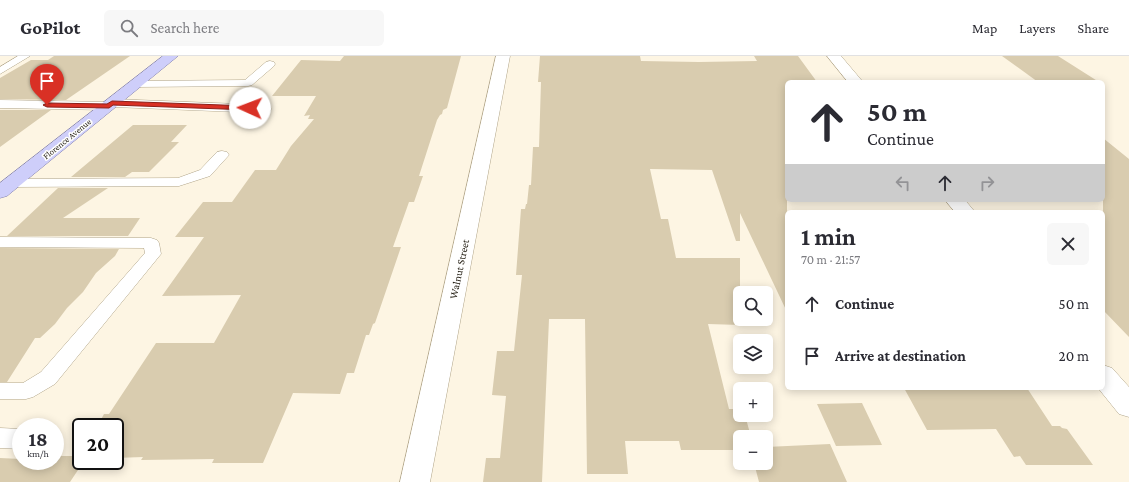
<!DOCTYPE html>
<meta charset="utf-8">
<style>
:root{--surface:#fff;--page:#f7f7f7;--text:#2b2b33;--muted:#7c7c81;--line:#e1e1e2}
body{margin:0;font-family:"Crimson Pro",serif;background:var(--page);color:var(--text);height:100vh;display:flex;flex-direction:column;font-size:15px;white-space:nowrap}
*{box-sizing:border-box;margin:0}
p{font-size:13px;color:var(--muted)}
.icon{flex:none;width:22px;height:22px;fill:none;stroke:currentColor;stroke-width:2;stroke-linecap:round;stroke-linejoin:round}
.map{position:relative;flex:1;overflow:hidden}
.drawer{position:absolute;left:785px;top:154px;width:320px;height:180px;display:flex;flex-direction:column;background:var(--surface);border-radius:6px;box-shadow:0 2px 10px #0003}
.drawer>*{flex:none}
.hud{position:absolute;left:785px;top:24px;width:320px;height:122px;border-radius:6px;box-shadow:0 2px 10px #0003;background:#fff;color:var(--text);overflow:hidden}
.controls{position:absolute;left:733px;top:230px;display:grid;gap:8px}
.controls a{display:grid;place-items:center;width:40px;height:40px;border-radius:6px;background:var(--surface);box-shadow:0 2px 10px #0003;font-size:20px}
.speed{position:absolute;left:12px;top:362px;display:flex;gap:8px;font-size:20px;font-weight:700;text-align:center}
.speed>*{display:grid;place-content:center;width:52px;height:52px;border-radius:50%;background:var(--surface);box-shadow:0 2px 10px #0003;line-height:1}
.speed small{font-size:10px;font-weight:400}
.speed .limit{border:2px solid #111;border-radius:6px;background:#fff;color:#111}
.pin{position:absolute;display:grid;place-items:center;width:34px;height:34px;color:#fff;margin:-41px -17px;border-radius:50% 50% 50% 0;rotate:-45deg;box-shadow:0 0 4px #0007}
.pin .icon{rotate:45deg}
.me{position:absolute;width:44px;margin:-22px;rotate:272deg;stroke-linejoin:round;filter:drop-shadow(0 0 3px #0008)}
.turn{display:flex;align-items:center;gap:14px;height:84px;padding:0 16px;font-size:18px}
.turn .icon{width:52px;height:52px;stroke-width:2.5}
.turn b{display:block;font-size:28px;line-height:34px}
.lanes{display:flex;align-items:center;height:38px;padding:0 16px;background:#0003;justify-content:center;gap:20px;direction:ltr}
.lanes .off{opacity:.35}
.round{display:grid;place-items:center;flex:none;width:42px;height:42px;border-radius:6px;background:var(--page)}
.headline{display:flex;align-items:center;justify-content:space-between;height:68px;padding:0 16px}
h1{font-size:24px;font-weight:700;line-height:30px}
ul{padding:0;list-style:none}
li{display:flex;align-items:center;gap:12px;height:52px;padding:0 16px}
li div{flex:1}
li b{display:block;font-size:15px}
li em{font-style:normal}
header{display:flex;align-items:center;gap:24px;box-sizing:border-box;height:56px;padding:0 20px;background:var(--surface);border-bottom:1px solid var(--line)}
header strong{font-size:19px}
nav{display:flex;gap:22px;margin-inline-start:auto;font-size:14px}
.search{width:280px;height:36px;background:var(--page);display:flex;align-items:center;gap:10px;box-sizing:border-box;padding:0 14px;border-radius:6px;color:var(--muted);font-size:15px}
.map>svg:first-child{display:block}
.building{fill:#d9ccaf}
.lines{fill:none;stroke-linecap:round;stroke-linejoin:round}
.lane-casing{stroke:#b0a488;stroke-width:1}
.street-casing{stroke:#b0a488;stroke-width:1}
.primary-casing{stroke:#7f7da9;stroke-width:1}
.lane{fill:#fff;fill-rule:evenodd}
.street{fill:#fff;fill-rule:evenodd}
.primary{fill:#cecefa;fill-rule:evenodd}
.route{fill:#d93025;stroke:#8d1f18}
.labels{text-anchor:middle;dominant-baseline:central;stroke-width:3;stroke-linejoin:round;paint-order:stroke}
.far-street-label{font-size:9px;fill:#292419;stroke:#fff}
.street-label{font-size:11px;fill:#292419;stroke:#fff}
</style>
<header>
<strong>GoPilot</strong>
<div class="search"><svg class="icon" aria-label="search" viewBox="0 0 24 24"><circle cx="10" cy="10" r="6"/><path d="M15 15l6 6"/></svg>Search here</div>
<nav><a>Map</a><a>Layers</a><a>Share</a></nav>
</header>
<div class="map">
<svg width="1129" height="426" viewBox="0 0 1129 426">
<rect width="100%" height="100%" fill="#fdf5e3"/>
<path class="building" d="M54,0H130L66,44L0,43V22L31,4H48Z
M344,0H461L447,52L443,54L442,58L440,59L437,64L419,120H423L414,146H409L393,191H401L375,267L373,268L369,279H366L354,317H347L340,338L293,337L263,407H212L214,403L141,404L143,401L115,402V371H97L104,358H109L156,287H214L241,239L162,240L204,181H175L203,146H232L255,114H276L291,90L314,63H308L310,59L304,60L316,40H272L301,4L340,5Z
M540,0H640L641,5L699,6L757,5L754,0H798L817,26H787V256L740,157V185H736L712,114L650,113L661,163H668L676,202H740V269L708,268L729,353H740V359H745L751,381H740V394H681L679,385H625L628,418H587L585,263H549L542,426H483L486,402H500L506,340L492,339L497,295H514L522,219H516L521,153H525L526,148H527L529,129H531L533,91H539L541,26H538Z
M1002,0H1058L1099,26H1038Z
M0,54H51L0,91Z
M133,69H187L171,86H179L149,116H132L125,121H71Z
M1103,82L1129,103V281L1103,254Z
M58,132H108L63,162H140L128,180H7Z
M0,192L119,193L115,200L96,217L83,236L67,252L55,268L40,282H35L7,326H0Z
M904,332H1027L1052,370H1060L1062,372L1067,373L1093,409H1026L1020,400L1014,401L996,373L927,374Z
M862,347L882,389L836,390L817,348Z
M830,388L847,426H759L754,407H766V391Z
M81,397V405H84L70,426H0V402L21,403V405H55V400H79Z"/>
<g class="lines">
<defs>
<path id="lane" d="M18,0H30L0,18V11Z
M270,5L274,6L275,8L274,10L252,29L248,30L135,31L129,28L135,25L245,24L266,6Z
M112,43L265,49L269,50L271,53L269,56L265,57L114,51L109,54L0,52V44L107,46Z
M222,95L227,96L229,99L210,120L179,130L12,131L7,130L5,127L7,124L12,123L178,122L200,114L217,96Z
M0,181L151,182L157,184L159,187L161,198L55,328L33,341L26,343H0V327H23L41,316L145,197L144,192L0,191Z
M0,372L21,373V393L0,392Z"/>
<path id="street" d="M496,0H510L430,426H400Z
M827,0H841L863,26H848Z
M945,144H965L975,156H955Z
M1103,309L1112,312L1129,331V361L1119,358L1098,332H1103Z"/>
<path id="primary" d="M163,0H178L7,140L0,142V127Z"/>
</defs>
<use href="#lane" class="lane-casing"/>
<use href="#street" class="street-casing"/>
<use href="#primary" class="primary-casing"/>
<use href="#lane" class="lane"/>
<use href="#street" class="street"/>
<use href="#primary" class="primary"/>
</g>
<path class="route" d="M112,45L250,50L253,52L250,54L113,49L109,52L47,51L43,49L47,47L107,48Z"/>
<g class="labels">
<g class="far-street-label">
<text transform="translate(67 83) rotate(-39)">Florence Avenue</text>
</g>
<g class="street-label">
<text transform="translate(459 213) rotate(-78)">Walnut Street</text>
</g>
</g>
</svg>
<div class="controls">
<a><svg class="icon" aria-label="search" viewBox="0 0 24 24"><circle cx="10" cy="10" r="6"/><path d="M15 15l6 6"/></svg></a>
<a><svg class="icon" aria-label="layers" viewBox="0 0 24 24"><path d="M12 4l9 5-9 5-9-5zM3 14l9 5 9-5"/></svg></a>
<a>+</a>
<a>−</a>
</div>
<div class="speed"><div>18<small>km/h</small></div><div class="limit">20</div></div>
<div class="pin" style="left:47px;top:49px;background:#d93025"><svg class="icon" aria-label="arrive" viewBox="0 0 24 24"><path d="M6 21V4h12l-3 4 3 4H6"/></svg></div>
<svg class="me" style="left:250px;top:52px" viewBox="-20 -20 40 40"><circle r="19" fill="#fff"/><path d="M0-13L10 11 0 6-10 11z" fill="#d93025"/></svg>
<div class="hud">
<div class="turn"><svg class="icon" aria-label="ahead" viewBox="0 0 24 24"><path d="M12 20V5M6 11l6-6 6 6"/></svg><div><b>50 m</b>Continue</div></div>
<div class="lanes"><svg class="icon off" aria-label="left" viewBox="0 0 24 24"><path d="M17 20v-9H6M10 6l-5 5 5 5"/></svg><svg class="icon" aria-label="ahead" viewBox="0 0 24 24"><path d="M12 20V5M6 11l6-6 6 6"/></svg><svg class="icon off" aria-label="right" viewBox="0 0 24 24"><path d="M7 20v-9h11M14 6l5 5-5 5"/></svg></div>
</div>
<section class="drawer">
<div class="headline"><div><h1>1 min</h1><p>70 m · 21:57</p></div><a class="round"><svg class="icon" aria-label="close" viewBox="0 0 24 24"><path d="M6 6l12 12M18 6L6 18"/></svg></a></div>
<ul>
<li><svg class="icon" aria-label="ahead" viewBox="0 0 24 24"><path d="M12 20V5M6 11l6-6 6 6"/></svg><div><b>Continue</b></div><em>50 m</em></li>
<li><svg class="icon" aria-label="arrive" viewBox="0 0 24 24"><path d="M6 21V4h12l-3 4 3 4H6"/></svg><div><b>Arrive at destination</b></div><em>20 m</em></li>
</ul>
</section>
</div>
